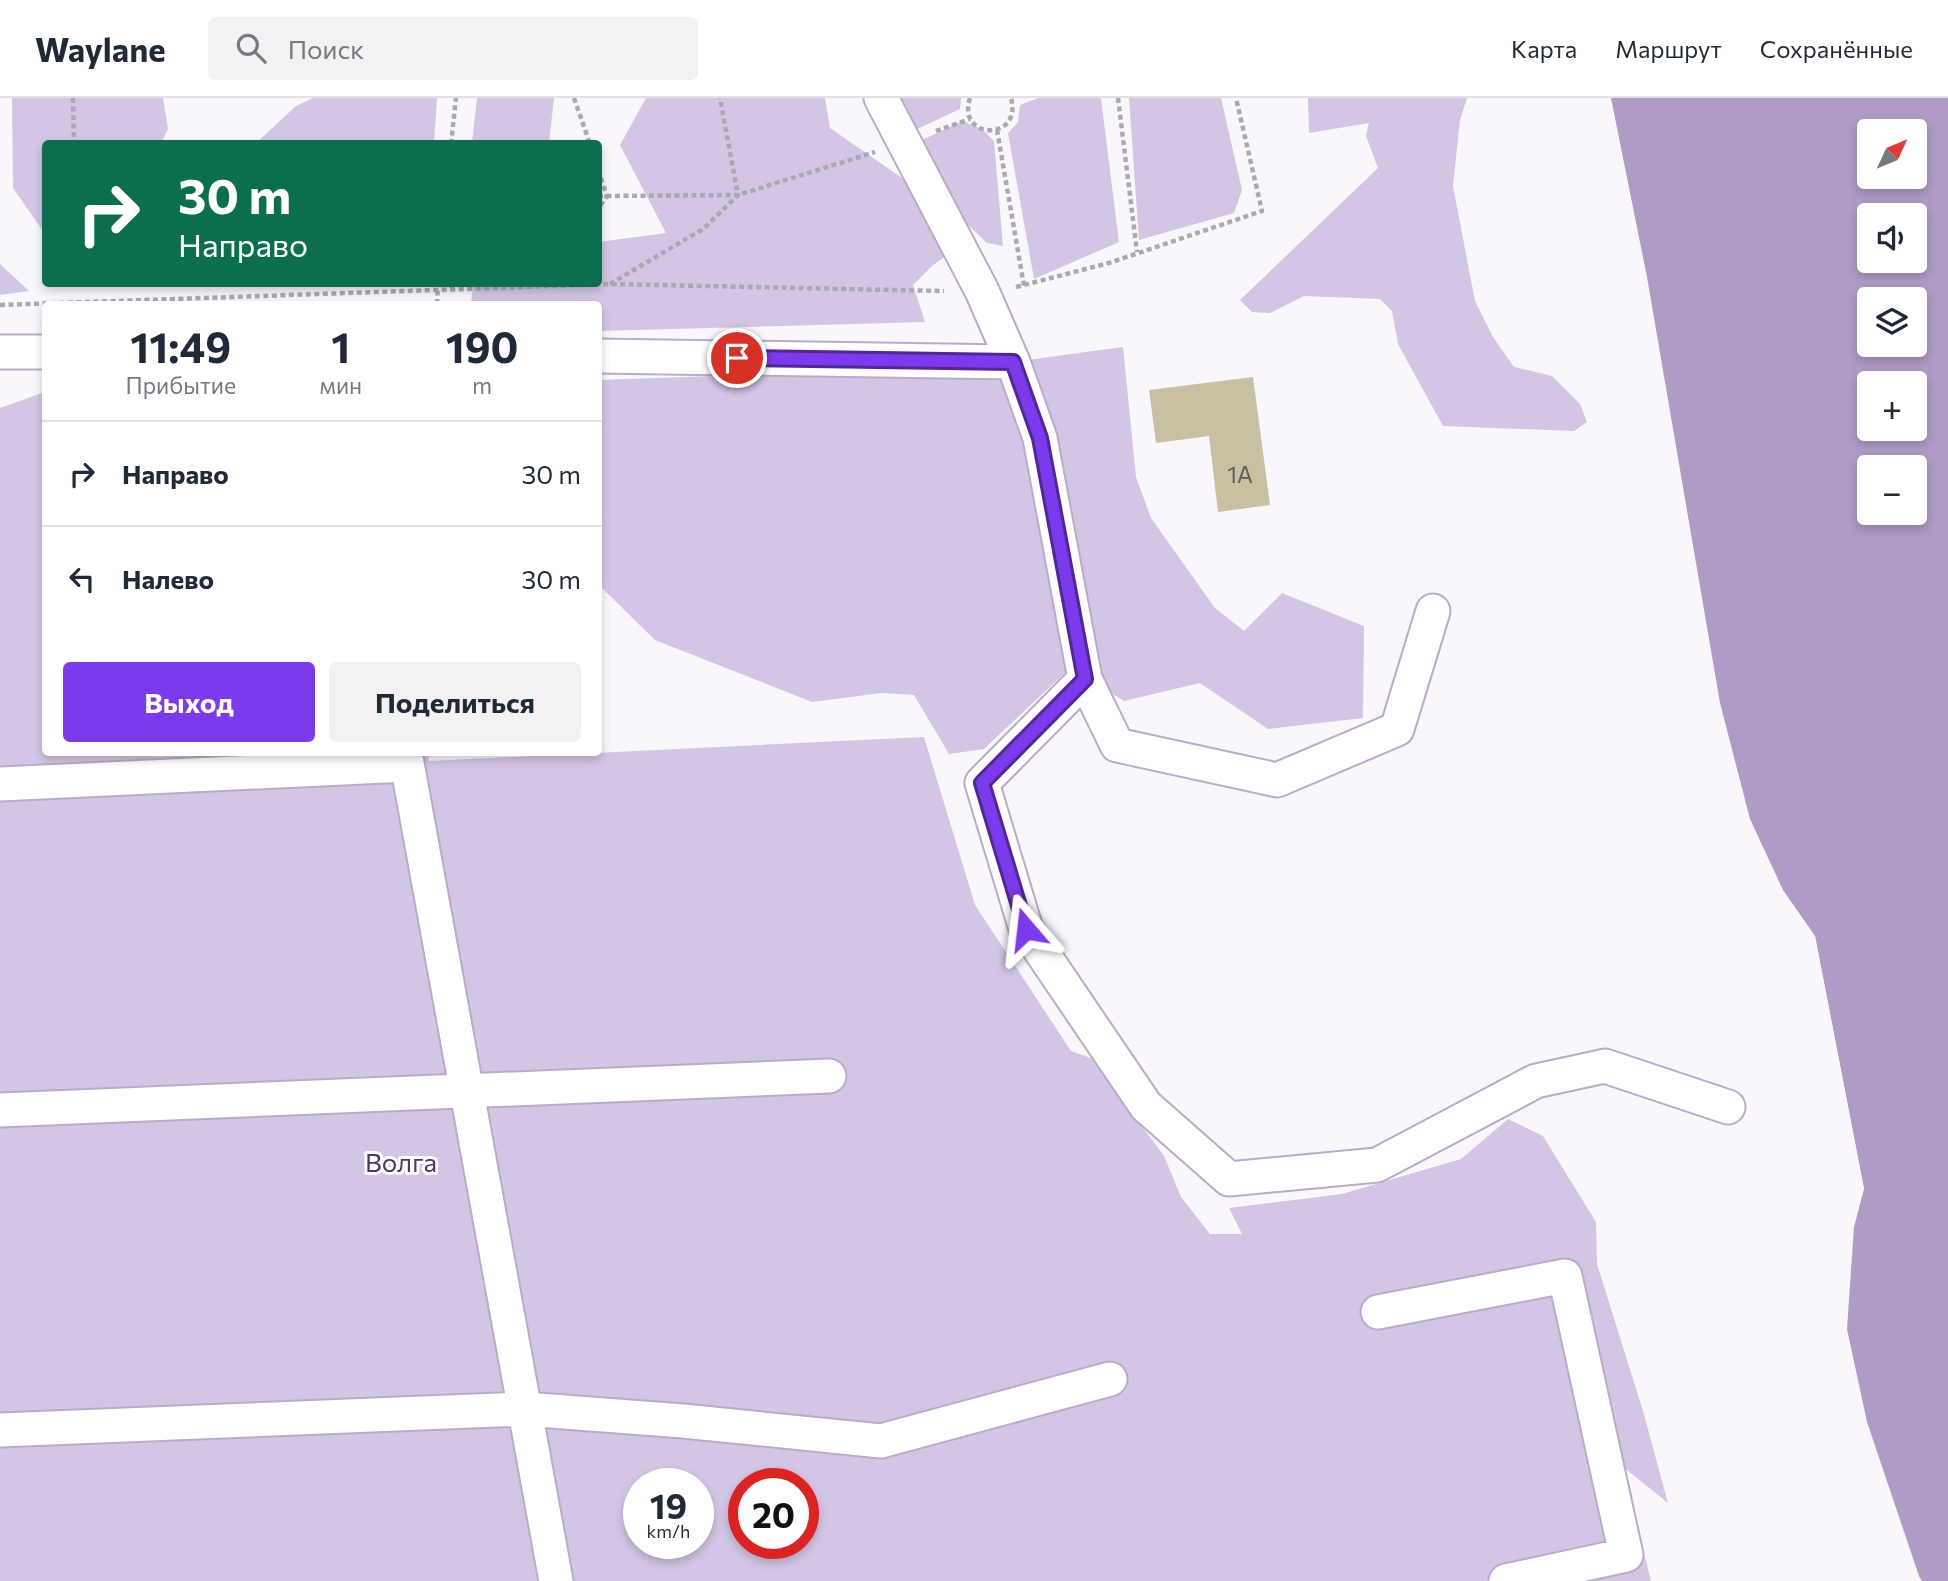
<!DOCTYPE html>
<html lang="ru">
<meta charset="utf-8">
<style>
:root{--surface:#fff;--page:#f2f2f3;--text:#1f2937;--muted:#747a83;--line:#e0e1e3;--accent:#7c3aed}
body{margin:0;font-family:Commissioner,sans-serif;background:var(--page);color:var(--text);height:100vh;display:flex;flex-direction:column;font-size:26px;white-space:nowrap}
*{box-sizing:border-box;margin:0}
p{font-size:23px;color:var(--muted)}
.icon{flex:none;width:38px;height:38px;fill:none;stroke:currentColor;stroke-width:2;stroke-linecap:round;stroke-linejoin:round}
.map{position:relative;flex:1;overflow:hidden}
.drawer{position:absolute;left:42px;top:203px;width:560px;height:455px;display:flex;flex-direction:column;background:var(--surface);border-radius:7px;box-shadow:0 4px 10px #0003}
.drawer>*{flex:none}
.top-card{position:absolute;left:42px;top:42px;width:560px;height:147px;border-radius:7px;box-shadow:0 4px 10px #0003;background:#0b6e4f;color:#fff;overflow:hidden}
.needle{width:46px;rotate:46deg}
.tools{position:absolute;left:1857px;top:21px;display:grid;gap:14px}
.tools a{display:grid;place-items:center;width:70px;height:70px;border-radius:7px;background:var(--surface);box-shadow:0 4px 10px #0003;font-size:35px}
.speed{position:absolute;left:623px;top:1370px;display:flex;gap:14px;font-size:35px;font-weight:700;text-align:center}
.speed>*{display:grid;place-content:center;width:91px;height:91px;border-radius:50%;background:var(--surface);box-shadow:0 4px 10px #0003;line-height:1}
.speed small{font-size:18px;font-weight:400}
.speed .limit{border:10px solid #d22;background:#fff;color:#111}
.pin{position:absolute;display:grid;place-items:center;width:60px;height:60px;color:#fff;margin:-30px;border:4px solid #fff;border-radius:50%;box-shadow:0 2px 7px #0007}
.me{position:absolute;width:77px;margin:-38px;rotate:343deg;stroke-linejoin:round;filter:drop-shadow(0 0 5px #0008)}
.turn{display:flex;align-items:center;gap:24px;height:147px;padding:0 21px;font-size:32px}
.turn .icon{width:91px;height:91px;stroke-width:2.5}
.turn b{display:block;font-size:49px;line-height:60px}
.eta{display:flex;justify-content:space-evenly;align-items:center;height:119px;text-align:center}
.eta b{font-size:42px;font-weight:700;line-height:49px}
.cta{display:flex;gap:14px;margin-top:auto;padding:14px 21px}
.cta a{flex:1;height:80px;border-radius:7px;background:var(--accent);color:#fff;font-size:28px;font-weight:700;line-height:80px;text-align:center}
.cta a+a{background:var(--page);color:var(--text)}
ul{padding:0;list-style:none}
li{display:flex;align-items:center;gap:21px;height:105px;padding:0 21px;border-top:2px solid var(--line)}
li div{flex:1}
li b{display:block;font-size:26px}
li em{font-style:normal}
header{display:flex;align-items:center;gap:42px;box-sizing:border-box;height:98px;padding:0 35px;background:var(--surface);border-bottom:2px solid var(--line)}
header strong{font-size:33px}
nav{display:flex;gap:38px;margin-inline-start:auto;font-size:24px}
.search{width:490px;height:63px;background:var(--page);display:flex;align-items:center;gap:18px;box-sizing:border-box;padding:0 24px;border-radius:7px;color:var(--muted);font-size:26px}
.map>svg:first-child{display:block}
.green{fill:#d2c6e4;fill-rule:evenodd}
.water{fill:#ae9bc6;fill-rule:evenodd}
.pier{fill:#f9f6fc}
.building{fill:#c7c1a2}
.lines{fill:none;stroke-linecap:round;stroke-linejoin:round}
.minor-casing{stroke:#b8acc9;stroke-width:37}
.path{stroke:#aca8b1;stroke-width:4.5;stroke-dasharray:5 3.5;stroke-linecap:butt}
.minor{stroke:#fff;stroke-width:33}
.route-casing{stroke:#51269a;stroke-width:18}
.route{stroke:#7c3aed;stroke-width:12}
.labels{text-anchor:middle;dominant-baseline:central;stroke-width:6;stroke-linejoin:round;paint-order:stroke}
.number-label{font-size:23px;fill:#605b5c}
.park-label{font-size:26px;fill:#4e346b;stroke:#fff}
</style>
<header>
<strong>Waylane</strong>
<div class="search"><svg class="icon" aria-label="search" viewBox="0 0 24 24"><circle cx="10" cy="10" r="6"/><path d="M15 15l6 6"/></svg>Поиск</div>
<nav><a>Карта</a><a>Маршрут</a><a>Сохранённые</a></nav>
</header>
<div class="map">
<svg width="1948" height="1483" viewBox="0 0 1948 1483">
<rect width="100%" height="100%" fill="#f9f6fc"/>
<path class="green" d="M12,0H163L168,31L161,45L46,46L45,136L13,90Z
M313,0H437L434,45H256L296,8Z
M477,0H554L549,45H472Z
M646,0H825L830,30L928,98L950,155L932,168L913,187L925,224L599,233L598,206H471L473,186H598L599,144L666,135L620,47Z
M894,0H961L960,11L911,34Z
M1038,0H1101L1119,144L1034,181L1008,35L1018,24L1020,7Z
M1129,0H1221L1242,92L1234,115L1139,142Z
M1308,0H1467L1460,22L1453,88L1475,203L1493,239L1514,269L1552,278L1580,306L1587,324L1574,333L1443,328L1398,246L1392,213L1380,201L1304,198L1270,215L1252,214L1240,202L1378,70L1366,38L1369,25L1309,35Z
M962,23L982,31L994,43L1003,148L987,145L965,124L918,44Z
M0,166L29,193L0,197Z
M1123,249L1136,379L1151,420L1215,510L1244,533L1282,495L1364,528L1363,620L1268,631L1200,585L1124,603L1070,570L984,651L949,656L914,597L881,595L812,604L655,542L599,487L598,282L975,269Z
M45,294L46,654H428L429,663L924,639L975,807L1071,953L1091,960L1164,1058L1181,1099L1210,1136H1242L1229,1110L1342,1096L1461,1061L1508,1021L1543,1038L1596,1124L1597,1166L1643,1313L1668,1405L1622,1368L1651,1483H0V310ZM639,1386H698V1446H639ZM744,1386H803V1446H744Z"/>
<path class="water" d="M1611,0H1948V1483H1922L1919,1478L1867,1324L1847,1231L1854,1129L1864,1091L1815,838L1783,792L1750,721L1720,605L1647,179ZM1869,33H1914V79H1869ZM1869,117H1914V163H1869ZM1869,201H1914V247H1869ZM1869,285H1914V331H1869ZM1869,369H1914V415H1869Z"/>
<path class="pier" d="M1809,835L1815,838L1864,1091L1857,1106L1861,1091Z"/>
<path class="building" d="M1253,279L1270,407L1218,414L1209,338L1156,345L1149,292Z"/>
<g class="lines">
<defs>
<path id="minor" d="M881,0L982,193L1013,264
M0,254H46
M598,258L1013,264L1040,340L1085,581L1117,647L1277,682L1397,631L1433,513
M1085,581L982,685L1026,831L1146,1008L1229,1081L1377,1067L1536,983L1605,968L1728,1009
M405,654L556,1483
M0,686L406,667
M0,1012L829,978
M1378,1214L1565,1178L1626,1457L1506,1483
M0,1332L525,1311L683,1323L881,1343L1110,1281"/>
</defs>
<use href="#minor" class="minor-casing"/>
<path class="path" d="M73,0L74,46
M574,0L590,46
M970,0C956,42 1023,44 1011,0
M1118,0L1137,154
M997,32L1024,188
M936,33L970,21
M451,46L456,0
M598,72L607,98L598,111
M598,98L738,97L875,54
M610,186L703,131L738,97L720,0
M449,188L462,186
M1016,189L1109,165L1262,113L1236,0
M437,206L438,186
M0,207L609,186L944,193"/>
<use href="#minor" class="minor"/>
</g>
<g class="lines">
<defs>
<path id="route" d="M737,260L1013,264L1040,340L1085,581L982,685L1026,831"/>
</defs>
<use href="#route" class="route-casing"/>
<use href="#route" class="route"/>
</g>
<g class="labels">
<g class="number-label">
<text x="1240" y="376">1А</text>
</g>
<g class="park-label">
<text x="401" y="1063">Волга</text>
</g>
</g>
</svg>
<div class="tools">
<a><svg class="needle" viewBox="-14 -14 28 28"><path d="M0-13l5 13h-10z" fill="#e53935"/><path d="M0 13l5-13h-10z" fill="#747a83"/></svg></a>
<a><svg class="icon" aria-label="sound" viewBox="0 0 24 24"><path d="M4 9h4l5-4v14l-5-4H4zM17 9q2 3 0 6"/></svg></a>
<a><svg class="icon" aria-label="layers" viewBox="0 0 24 24"><path d="M12 4l9 5-9 5-9-5zM3 14l9 5 9-5"/></svg></a>
<a>+</a>
<a>−</a>
</div>
<div class="speed"><div>19<small>km/h</small></div><div class="limit">20</div></div>
<div class="pin" style="left:737px;top:260px;background:#d93025"><svg class="icon" aria-label="arrive" viewBox="0 0 24 24"><path d="M6 21V4h12l-3 4 3 4H6"/></svg></div>
<svg class="me" style="left:1026px;top:831px" viewBox="-20 -20 40 40"><path d="M0-17L14 15 0 8-14 15z" fill="#7c3aed" stroke="#fff" stroke-width="4"/></svg>
<div class="top-card">
<div class="turn"><svg class="icon" aria-label="right" viewBox="0 0 24 24"><path d="M7 20v-9h11M14 6l5 5-5 5"/></svg><div><b>30 m</b>Направо</div></div>
</div>
<section class="drawer">
<div class="eta">
<div><b>11:49</b><p>Прибытие</p></div>
<div><b>1</b><p>мин</p></div>
<div><b>190</b><p>m</p></div>
</div>
<ul>
<li><svg class="icon" aria-label="right" viewBox="0 0 24 24"><path d="M7 20v-9h11M14 6l5 5-5 5"/></svg><div><b>Направо</b></div><em>30 m</em></li>
<li><svg class="icon" aria-label="left" viewBox="0 0 24 24"><path d="M17 20v-9H6M10 6l-5 5 5 5"/></svg><div><b>Налево</b></div><em>30 m</em></li>
</ul>
<div class="cta"><a>Выход</a><a>Поделиться</a></div>
</section>
</div>
